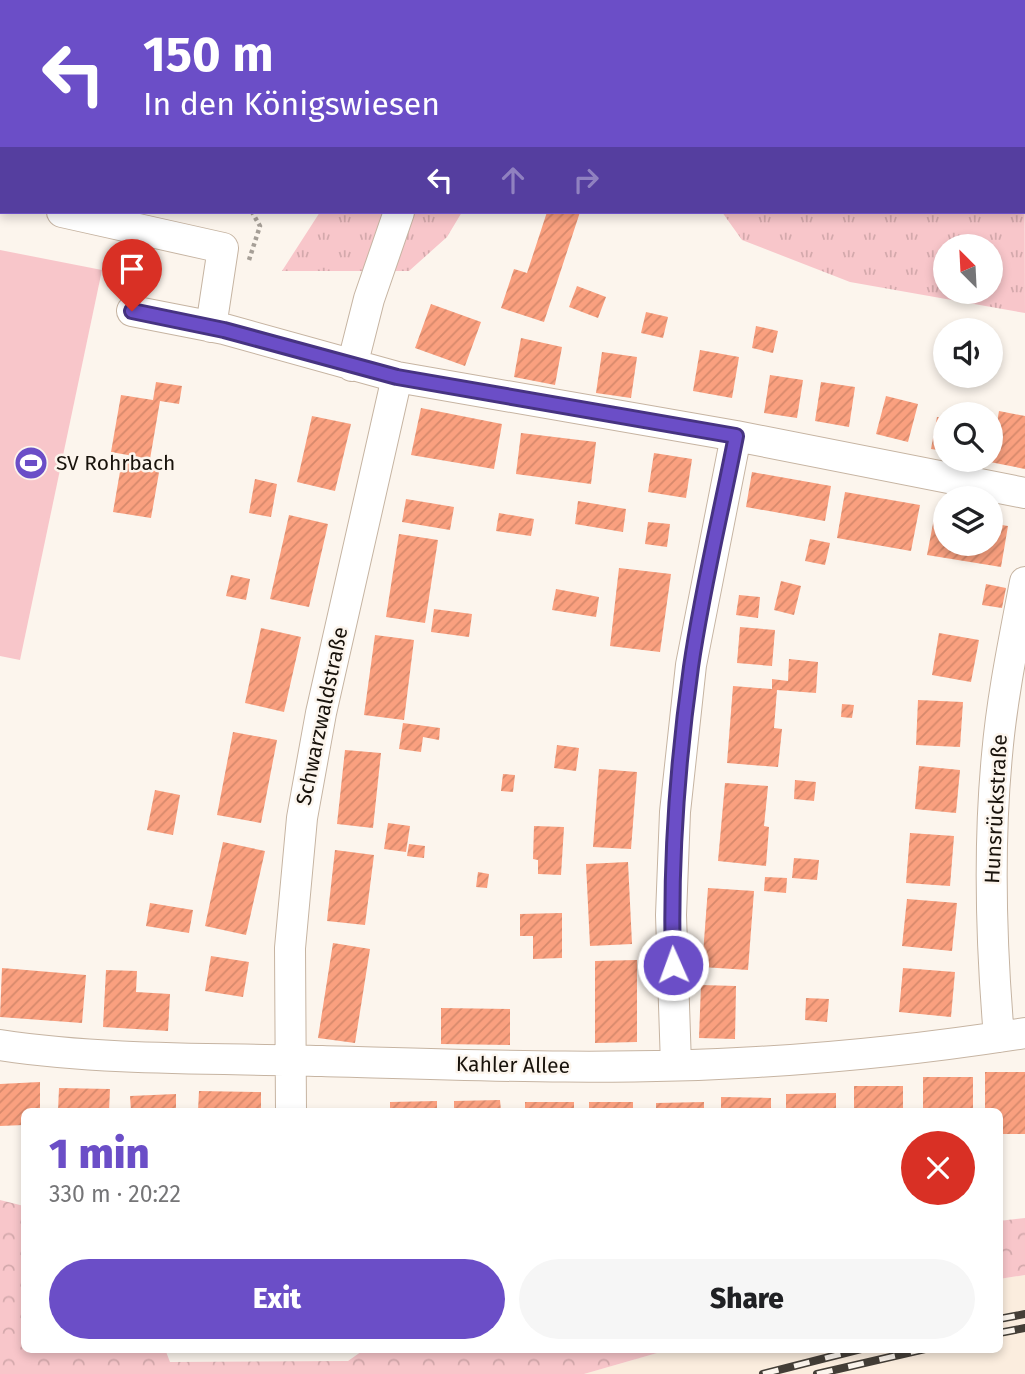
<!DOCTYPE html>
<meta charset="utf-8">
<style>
:root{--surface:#fff;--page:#f6f6f6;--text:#202124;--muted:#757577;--accent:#6b4ec7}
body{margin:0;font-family:"Fira Sans",sans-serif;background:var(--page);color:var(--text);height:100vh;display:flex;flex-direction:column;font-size:26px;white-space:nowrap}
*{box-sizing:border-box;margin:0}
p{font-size:23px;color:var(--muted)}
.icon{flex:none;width:38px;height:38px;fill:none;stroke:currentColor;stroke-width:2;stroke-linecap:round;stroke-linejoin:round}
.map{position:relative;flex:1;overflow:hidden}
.details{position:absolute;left:21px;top:1108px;width:982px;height:245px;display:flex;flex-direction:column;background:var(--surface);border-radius:10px;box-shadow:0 4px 10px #0003}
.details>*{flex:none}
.top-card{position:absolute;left:0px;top:0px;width:1026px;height:214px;box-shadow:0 4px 10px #0003;background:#6b4ec7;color:#fff;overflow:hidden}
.needle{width:46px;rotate:336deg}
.controls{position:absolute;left:933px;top:234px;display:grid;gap:14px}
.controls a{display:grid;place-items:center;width:70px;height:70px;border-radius:50%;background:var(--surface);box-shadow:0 4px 10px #0003;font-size:35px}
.pin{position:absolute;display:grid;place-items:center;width:60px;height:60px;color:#fff;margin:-72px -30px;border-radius:50% 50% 50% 0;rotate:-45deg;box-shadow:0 0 7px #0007}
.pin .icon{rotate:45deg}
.me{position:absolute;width:77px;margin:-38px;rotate:358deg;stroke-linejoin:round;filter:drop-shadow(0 0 5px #0008)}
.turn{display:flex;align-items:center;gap:24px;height:147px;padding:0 28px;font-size:32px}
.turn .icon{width:91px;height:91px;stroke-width:2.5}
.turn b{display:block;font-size:49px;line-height:60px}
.lanes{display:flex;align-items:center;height:66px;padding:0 28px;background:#0003;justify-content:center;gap:35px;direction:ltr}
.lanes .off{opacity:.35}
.round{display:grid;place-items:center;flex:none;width:74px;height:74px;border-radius:37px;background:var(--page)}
.summary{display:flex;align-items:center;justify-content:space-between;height:119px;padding:0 28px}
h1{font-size:42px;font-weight:800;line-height:52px;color:var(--accent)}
.cta{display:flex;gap:14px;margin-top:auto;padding:14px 28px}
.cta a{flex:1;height:80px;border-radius:42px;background:var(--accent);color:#fff;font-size:28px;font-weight:800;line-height:80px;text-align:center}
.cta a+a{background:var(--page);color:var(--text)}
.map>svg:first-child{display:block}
.built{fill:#fbedde}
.grass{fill:url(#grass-tufts);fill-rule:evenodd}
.forest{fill:url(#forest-crowns)}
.pitch{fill:#f8c6ca}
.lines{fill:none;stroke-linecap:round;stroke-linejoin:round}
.stream{stroke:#a2be68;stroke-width:7}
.building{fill:url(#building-hatch)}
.minor-casing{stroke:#c6b4a2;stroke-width:32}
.path{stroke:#a69f97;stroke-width:4.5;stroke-dasharray:3.5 3.5;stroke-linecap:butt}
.minor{stroke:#fff;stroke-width:30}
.rail-casing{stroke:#443e37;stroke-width:8}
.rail{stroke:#fcf5ed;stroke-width:5;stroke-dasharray:16;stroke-linecap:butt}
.route-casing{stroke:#463381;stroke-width:18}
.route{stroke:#6b4ec7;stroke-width:12}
.labels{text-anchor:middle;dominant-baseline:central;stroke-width:5;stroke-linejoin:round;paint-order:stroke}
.poi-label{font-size:21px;fill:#18120b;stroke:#fcf5ed;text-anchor:start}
.street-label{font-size:21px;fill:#18120b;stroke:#fcf5ed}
</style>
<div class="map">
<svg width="1025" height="1374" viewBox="0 0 1025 1374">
<defs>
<pattern id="grass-tufts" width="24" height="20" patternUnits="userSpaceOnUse" patternTransform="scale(1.75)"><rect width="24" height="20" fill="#f8c6ca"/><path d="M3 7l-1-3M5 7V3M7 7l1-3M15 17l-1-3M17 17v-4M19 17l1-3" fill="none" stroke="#d4a9ac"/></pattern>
<pattern id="forest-crowns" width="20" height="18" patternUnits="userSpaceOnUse" patternTransform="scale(1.75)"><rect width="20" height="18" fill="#f8c6ca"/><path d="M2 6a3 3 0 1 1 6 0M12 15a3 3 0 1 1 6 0" fill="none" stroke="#d4a9ac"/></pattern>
<pattern id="building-hatch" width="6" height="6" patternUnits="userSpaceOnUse" patternTransform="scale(1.75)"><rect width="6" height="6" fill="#faa07f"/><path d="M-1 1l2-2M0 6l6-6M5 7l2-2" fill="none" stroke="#d6896c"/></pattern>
</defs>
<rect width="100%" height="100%" fill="#fcf5ed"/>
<path class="built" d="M1025,1275V1374H584L671,1349H999V1279Z"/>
<path class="grass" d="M455,0H894L897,2H454Z
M1024,55L1025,313L850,282L742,240L722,212H1024ZM945,247H990V292H945Z
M320,212H462L447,237L409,271H282Z"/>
<path class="forest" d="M0,1200L24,1206V1349H165L170,1362L348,1361L365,1349H671L584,1374H0Z
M1025,1218V1275L999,1279V1221Z"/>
<path class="pitch" d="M0,250L102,270L20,660L0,656Z"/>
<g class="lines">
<path class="stream" d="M806,0L809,2"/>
</g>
<path class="building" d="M547,212H580L544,322L501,308L514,269L527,273Z
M577,286L606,297L598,318L569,307Z
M431,304L481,322L465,366L415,348Z
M646,312L668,317L663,338L641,333Z
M756,326L778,331L773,353L752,348Z
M521,338L562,347L555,385L514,377Z
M700,350L739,357L732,398L693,391Z
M602,352L637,357L631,398L596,393Z
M770,375L803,380L797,418L764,413Z
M156,382L182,386L179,404L160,401L150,459L111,452L121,395L153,400Z
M821,382L855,387L849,427L815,421Z
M886,396L918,404L908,442L876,434Z
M421,408L502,424L494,469L411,455Z
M999,411L1025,416V469L990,462Z
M312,416L351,424L335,491L297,482Z
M937,417L945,418V451L931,449Z
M521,433L596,442L591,484L516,474Z
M654,453L692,459L686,498L648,492Z
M122,460L160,467L151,518L113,512Z
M752,472L831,486L825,521L746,507Z
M255,479L277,484L271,517L249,513Z
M845,492L920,505L911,551L837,538Z
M406,499L454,507L450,530L402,522Z
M578,501L626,509L623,532L575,524Z
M499,513L534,519L531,536L496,531Z
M935,513L945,515V544H990V523L1008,526L1001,567L927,555Z
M289,515L328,524L309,607L270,599Z
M648,522L670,524L667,547L645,544Z
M399,534L438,540L425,623L386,617Z
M810,539L830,543L825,565L805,561Z
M619,568L671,574L660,652L610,646Z
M231,575L250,579L246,600L226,596Z
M781,581L801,586L794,615L774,610Z
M986,584L1006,588L1002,608L982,605Z
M556,589L599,597L596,617L552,610Z
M739,595L760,597L758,618L736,615Z
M434,609L472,614L469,637L431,632Z
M740,627L775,630L772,666L737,663Z
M261,628L301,637L284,712L245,703Z
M939,633L979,640L971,682L932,675Z
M375,635L414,640L404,720L364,715Z
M789,659L818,662L816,693L777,690L774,728L782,729L778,767L727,763L733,686L772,689V679L788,681Z
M918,700L963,702L960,747L916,745Z
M842,704L854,705L852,718L841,717Z
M403,723L440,728L439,740L423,737L421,752L399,749Z
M233,732L277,740L261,823L217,815Z
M557,745L579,748L576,771L554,768Z
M345,750L381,753L373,828L337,824Z
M919,766L960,770L956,813L915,809Z
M599,769L637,772L631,849L593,847Z
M503,774L515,775L513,792L501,791Z
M795,780L816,782L814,801L794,799Z
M725,783L768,786L764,826L769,827L766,866L718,861Z
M155,790L180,795L173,835L147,830Z
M388,823L410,826L406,852L384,849Z
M534,826L564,827L561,875L538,874V860L533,859Z
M910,833L954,836L950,886L906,883Z
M223,842L265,851L246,935L205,926Z
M409,844L425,846L424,858L407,856Z
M335,850L374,855L365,925L327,921Z
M794,858L819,860L817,880L792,878Z
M628,862L632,944L590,946L586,864Z
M478,872L489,874L487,888L476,887Z
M765,877L787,878L786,893L764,891Z
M708,888L754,891L748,970L702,967Z
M907,899L957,903L952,951L902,946Z
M150,903L193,910L189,933L146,926Z
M562,913V958L533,959V936H520V914Z
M333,943L370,949L355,1043L318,1038Z
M211,956L249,962L243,997L205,991Z
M637,960V1042L595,1043V961Z
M2,968L86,975L82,1023L0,1017Z
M903,968L955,972L951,1017L899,1012Z
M106,970L137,971L136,992L170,994L168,1031L103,1027Z
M701,985L736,986L735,1039L699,1038Z
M806,998L829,999L827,1022L805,1020Z
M441,1008L510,1009V1045L441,1044Z
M985,1072H1025V1134H999V1111H985Z
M923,1077H973V1111H923Z
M40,1082V1111H24V1125L0,1126V1084Z
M854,1086H903V1111H854Z
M59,1088L110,1089L109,1111H58Z
M199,1091L261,1092V1111H198Z
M836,1093V1111H786V1094Z
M176,1094V1111H131L130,1096Z
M721,1097L771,1098V1111H721Z
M500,1100L501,1111H454V1101Z
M437,1101V1111H390V1102Z
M525,1102H574V1111H525Z
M589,1102H633V1111H589Z
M704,1102V1111H656V1103Z"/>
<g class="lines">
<defs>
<path id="minor" d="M1015,0L1021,2
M484,2L485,0
M0,198H2
M62,212L223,248L211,327
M132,311L224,329L397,377L736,436L1025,493
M352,366L369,299L399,212
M999,1037C991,943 988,850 997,755C1002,697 1014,640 1025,582
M0,1045C106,1061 215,1058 322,1061C467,1065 612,1071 757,1062C846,1057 936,1047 1025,1033
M676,1065L671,915L675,812L691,665L736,436
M291,1111L290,948L302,818L321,713L397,377"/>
</defs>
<use href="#minor" class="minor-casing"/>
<path class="path" d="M112,0L113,2
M249,260L260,226L252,212"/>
<use href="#minor" class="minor"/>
<defs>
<path id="rail" d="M999,1319L1025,1314
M999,1333L1025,1328
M763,1374L861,1349
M817,1374L925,1349"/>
</defs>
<use href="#rail" class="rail-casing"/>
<use href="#rail" class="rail"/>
</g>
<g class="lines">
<defs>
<path id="route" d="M132,311L224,330L397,377L736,436C721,513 702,590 691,667C677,766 670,865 673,965"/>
</defs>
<use href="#route" class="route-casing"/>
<use href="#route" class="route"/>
</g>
<defs>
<symbol id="stadium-disc" viewBox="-11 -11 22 22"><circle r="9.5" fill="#6b4ec7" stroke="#fcf5ed"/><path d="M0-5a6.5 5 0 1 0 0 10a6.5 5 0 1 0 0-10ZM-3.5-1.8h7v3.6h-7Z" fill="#fff"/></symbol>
</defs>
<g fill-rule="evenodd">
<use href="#stadium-disc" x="12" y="444" width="38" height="38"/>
</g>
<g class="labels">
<g class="poi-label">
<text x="56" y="463">SV Rohrbach</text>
</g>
<g class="street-label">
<text transform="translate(322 716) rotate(-78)">Schwarzwaldstraße</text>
<text transform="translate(996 809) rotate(-87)">Hunsrückstraße</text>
<text transform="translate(513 1065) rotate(1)">Kahler Allee</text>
</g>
</g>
</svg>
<div class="controls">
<a><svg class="needle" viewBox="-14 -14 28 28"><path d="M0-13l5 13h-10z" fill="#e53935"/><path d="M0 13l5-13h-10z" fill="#757577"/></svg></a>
<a><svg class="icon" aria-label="sound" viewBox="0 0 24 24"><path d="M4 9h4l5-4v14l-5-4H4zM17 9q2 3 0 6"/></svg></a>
<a><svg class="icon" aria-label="search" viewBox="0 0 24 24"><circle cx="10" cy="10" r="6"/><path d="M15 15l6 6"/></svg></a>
<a><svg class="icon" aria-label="layers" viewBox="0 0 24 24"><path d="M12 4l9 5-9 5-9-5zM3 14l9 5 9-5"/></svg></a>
</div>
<div class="pin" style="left:132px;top:311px;background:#d93025"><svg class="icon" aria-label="arrive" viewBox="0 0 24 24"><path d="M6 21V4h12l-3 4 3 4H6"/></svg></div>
<svg class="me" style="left:673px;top:965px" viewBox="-20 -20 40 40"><circle r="17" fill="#6b4ec7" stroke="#fff" stroke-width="3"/><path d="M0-11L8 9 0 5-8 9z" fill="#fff"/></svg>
<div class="top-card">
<div class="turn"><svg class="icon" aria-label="left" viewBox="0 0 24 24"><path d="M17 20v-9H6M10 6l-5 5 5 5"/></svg><div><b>150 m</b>In den Königswiesen</div></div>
<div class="lanes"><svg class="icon" aria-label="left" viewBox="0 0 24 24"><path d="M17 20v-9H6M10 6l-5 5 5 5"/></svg><svg class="icon off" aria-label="ahead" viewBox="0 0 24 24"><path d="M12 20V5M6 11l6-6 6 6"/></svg><svg class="icon off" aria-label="right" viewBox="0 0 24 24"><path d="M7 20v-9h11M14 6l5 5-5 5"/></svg></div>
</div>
<section class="details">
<div class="summary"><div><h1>1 min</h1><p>330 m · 20:22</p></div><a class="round" style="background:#d93025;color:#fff"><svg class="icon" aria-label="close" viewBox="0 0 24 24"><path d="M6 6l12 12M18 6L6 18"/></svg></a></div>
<div class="cta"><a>Exit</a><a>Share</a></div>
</section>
</div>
